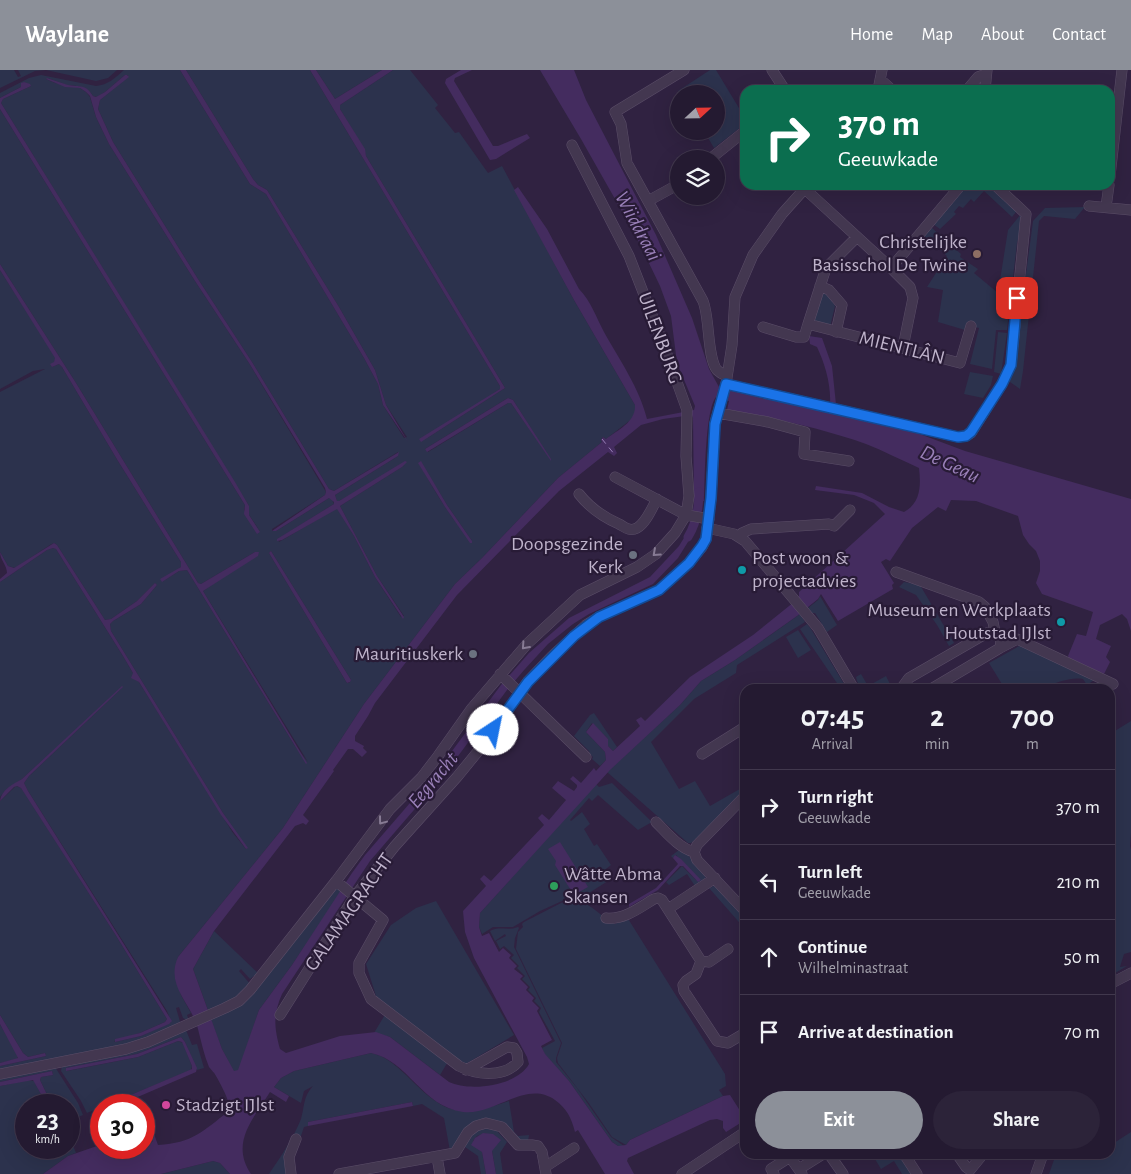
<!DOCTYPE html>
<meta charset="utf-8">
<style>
:root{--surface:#241a31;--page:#2c2339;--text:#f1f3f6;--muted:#a3a1ab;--line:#41384d;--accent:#8c9099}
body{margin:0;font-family:"Alegreya Sans",sans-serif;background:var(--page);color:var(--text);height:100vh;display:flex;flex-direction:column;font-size:19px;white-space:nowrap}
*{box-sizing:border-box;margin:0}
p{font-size:16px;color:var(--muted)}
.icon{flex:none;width:28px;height:28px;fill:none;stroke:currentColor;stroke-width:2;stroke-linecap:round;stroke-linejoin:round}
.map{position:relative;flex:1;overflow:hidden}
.details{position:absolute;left:740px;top:614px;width:375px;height:475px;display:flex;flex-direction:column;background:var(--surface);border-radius:15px;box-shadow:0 5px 20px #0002,0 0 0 1px var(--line)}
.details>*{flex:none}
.banner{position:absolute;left:740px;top:15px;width:375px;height:105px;border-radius:15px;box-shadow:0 5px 20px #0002,0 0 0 1px var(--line);background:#0b6e4f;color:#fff;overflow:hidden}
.needle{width:32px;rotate:68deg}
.controls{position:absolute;left:670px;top:15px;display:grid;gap:10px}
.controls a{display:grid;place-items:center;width:55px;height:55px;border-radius:50%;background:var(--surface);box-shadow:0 5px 20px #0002,0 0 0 1px var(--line);font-size:25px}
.speed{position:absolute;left:15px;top:1024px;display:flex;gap:10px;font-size:25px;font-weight:700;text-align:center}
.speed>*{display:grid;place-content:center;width:65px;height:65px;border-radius:50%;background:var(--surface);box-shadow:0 5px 20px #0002,0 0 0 1px var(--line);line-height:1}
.speed small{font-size:12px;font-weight:400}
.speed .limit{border:8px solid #d22;background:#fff;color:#111}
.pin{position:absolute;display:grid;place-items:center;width:42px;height:42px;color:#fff;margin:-21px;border-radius:10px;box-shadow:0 2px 8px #0006}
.me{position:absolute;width:55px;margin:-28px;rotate:34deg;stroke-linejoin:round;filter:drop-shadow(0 0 4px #0008)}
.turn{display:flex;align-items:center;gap:18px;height:105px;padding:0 15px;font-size:22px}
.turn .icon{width:65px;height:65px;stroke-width:2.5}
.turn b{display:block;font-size:35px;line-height:42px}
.eta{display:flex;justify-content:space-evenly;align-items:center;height:85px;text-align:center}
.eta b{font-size:30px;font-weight:700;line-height:35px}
.cta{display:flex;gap:10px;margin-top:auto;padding:10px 15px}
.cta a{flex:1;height:58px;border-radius:30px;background:var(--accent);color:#fff;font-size:20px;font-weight:700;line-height:58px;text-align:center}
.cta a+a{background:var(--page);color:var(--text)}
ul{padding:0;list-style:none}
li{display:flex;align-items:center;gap:15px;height:75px;padding:0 15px;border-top:1px solid var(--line)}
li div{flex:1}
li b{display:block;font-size:19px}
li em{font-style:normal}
header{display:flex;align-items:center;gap:30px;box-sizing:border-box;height:70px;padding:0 25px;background:var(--accent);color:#fff}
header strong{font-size:24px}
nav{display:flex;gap:28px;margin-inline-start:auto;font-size:18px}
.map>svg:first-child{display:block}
.green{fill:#2c324d;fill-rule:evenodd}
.water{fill:#442c5f;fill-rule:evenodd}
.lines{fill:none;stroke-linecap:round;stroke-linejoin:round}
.canal{stroke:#442c5f;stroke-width:9}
.ferry{stroke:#9a80b9;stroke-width:1;stroke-dasharray:6 5;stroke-linecap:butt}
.minor-casing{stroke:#5b4e68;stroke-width:11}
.minor{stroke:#433750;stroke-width:10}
.oneway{stroke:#877b94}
.route-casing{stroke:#114b97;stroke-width:12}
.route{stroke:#1a73e8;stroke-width:9}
.education-dot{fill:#8d6e63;stroke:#281b36;stroke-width:2}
.worship-dot{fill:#6b7280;stroke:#281b36;stroke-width:2}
.culture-dot{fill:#0f9aa8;stroke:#281b36;stroke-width:2}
.leisure-dot{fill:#2e9e5b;stroke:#281b36;stroke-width:2}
.hotel-dot{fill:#d1479c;stroke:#281b36;stroke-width:2}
.labels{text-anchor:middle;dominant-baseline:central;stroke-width:4.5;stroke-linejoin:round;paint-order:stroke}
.poi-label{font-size:20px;fill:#bfb3cb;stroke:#281b36;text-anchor:end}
.street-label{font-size:20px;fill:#bfb3cb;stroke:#281b36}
.water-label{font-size:21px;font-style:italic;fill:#9a80b9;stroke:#281b36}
</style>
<header>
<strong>Waylane</strong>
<nav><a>Home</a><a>Map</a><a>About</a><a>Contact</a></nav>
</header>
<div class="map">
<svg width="1131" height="1104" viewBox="0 0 1131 1104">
<rect width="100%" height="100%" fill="#302241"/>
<path class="green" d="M0,0H14L18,7L21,6L18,0H117L108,8L96,11L46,0L35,1L0,18Z
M124,0H180L250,114L266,124L364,288L378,314L383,335L404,368L407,367L386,335L375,300L339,237L267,120L258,115L253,109L186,0H310L500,316V319L421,372L505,318L366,86L364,79L340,39V35L393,0H410L438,35L435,38L455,63L459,62L488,103L502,96L574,230L635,335V342L633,348L606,369L603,367L601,370L602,372L558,408L482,488L455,514L364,634L283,758L178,887L175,906L181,925L191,943L187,945L189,951L183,948L179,937L176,938L181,955L147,970L0,1002V996L46,986L45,983L28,987L23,983L0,945V731L16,716L21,718L24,722L115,864L167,949L165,952L140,963L114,971L115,972L141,966L171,952L167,941L28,721L24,713L29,706L123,617L22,709L7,719L0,727V512L47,480L53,478L56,479L123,586L133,603L134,609L139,612L233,763L246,779L247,778L223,743L111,561L110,554L113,551L141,534L157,515L155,513L137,531L111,549L105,550L57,475L54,473L50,475L15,498L8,496L0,482V322L45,299L33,301L0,319V200L56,288L52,297L59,294L62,297L118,391L181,492V497L162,512L179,501L187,500L295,676L308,692L203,521L259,482H255L201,514L198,513L76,313L0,194V39L245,435L244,440L260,461L249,445V436L1,33L3,29L31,16L24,12L22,13L21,17L0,28V23L29,8L41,5L96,16C108,15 115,8 124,0ZM125,5H128V7L100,30L98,39L113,72L198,209L252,292L329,419L334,421L398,382V386L335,425L337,431H339L405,395L340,436L377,506L404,546L401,547L375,507L354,466L337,438L279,472L278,469L334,434L332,429L329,428L276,461H272V459L325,425L326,422L249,293L195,211L109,74L96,47L90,27L86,22L80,18L55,13L46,9L47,8C54,10 61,13 67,15C78,16 87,16 93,26L97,27L105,22ZM508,328L513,330L551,390L511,333H508L428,382L425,379ZM421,392L447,435L472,471C450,448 434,420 419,393ZM271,481L351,610L349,613H347L269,483Z
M316,0H382L335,29Z
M710,0H716L745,48V54L714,78L704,61H716V24H680L678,21Z
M967,115H990L1016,139V142L1012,147L984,121L974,132L971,129L963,138L959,136L954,142L956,144L940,159L933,154Z
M1085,137L1075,149L1044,146L1039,151L1023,301L1020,319L1007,310L1014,295L1033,151L1045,138Z
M1021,144L1024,148L1017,173L1007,260H996L992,299L970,294L979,258L967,255L965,260L938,252L943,220L927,217L947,186L924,166L932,158L961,184L960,187L978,199L974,203L998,223L1008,160Z
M823,221L827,223L835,236L830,257L811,250Z
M998,262L1007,263L1001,304L994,302Z
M970,302L993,306L991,315L983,328L964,324Z
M904,512L920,515L954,573L949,576L937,555L916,525L899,517Z
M820,526L837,555L827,562L815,543H812L808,538L818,530Z
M800,544L805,552L737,595L736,603L694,629L651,672L679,719L695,711L710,736L745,716V722L696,769L691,773H688L607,702L680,635L701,611L735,590Z
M807,554L811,559L847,619H841L800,559Z
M798,560L811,580L798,588L786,567Z
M1021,575L1094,610L1087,615L1083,609C1070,607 1061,612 1048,615C1034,618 1020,619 1005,619L989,593Z
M861,604L868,616L886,606L891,616L889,619H861L857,611L856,607Z
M594,643L617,677L613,681L608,676V669L592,653L586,662L605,682L606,690L600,696L592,689L593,687L590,684L589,681L574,666L590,645Z
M1131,651V763L1130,776L1131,780V882L1124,884L1120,897L1127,896L1110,906V664Z
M612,713L652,752L638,760L598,725L592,731L589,728L570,750L571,751L582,742L590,754L584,759L594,776L597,774L611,795L606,799L611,809L589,823L586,832L578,830L562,831L540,841L513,857H493L482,864L479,857L480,843L596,714L599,717Z
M679,780H682L704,800L706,804L705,810L695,816L687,804L669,815L666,812L682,796L698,812L676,785L673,788L671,786Z
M716,815L745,846V859L709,818Z
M339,818L342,820L292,895L259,940L239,1000L234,1002L222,979L210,948L225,942L333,819Z
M436,831L514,965L464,995L395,945L376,926L366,894L391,855L416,838Z
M578,831C589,834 595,840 604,847C607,850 611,851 615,854L627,847L725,1004L726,1016L719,1020L723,1026L630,1070L626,1075L612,1067L588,1032L558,993L557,988L562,973L516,879L518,862L523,857L522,854L524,852L563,832Z
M518,857L519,858L515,868L514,877L561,973L556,988V992L577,1018L611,1067L624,1076H618L612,1072L569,1011L545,985L542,978L555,971L539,942L541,938L534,931L536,928L528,920L530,917L522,909L525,906L517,898L519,896L511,888L514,885L504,876L500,879L496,871L506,866L505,864L495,871L490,861C498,856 509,861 518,857Z
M214,861L260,905L256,909L254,906L250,909L241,899L239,901L251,915L246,917L238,925V928L209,943L193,899Z
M386,943L449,990L440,1005L390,967L374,963Z
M0,954L18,986L17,989L0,993Z
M186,960L192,975L197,974L204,998L197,1000L185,972L181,967L137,984L66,998L67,1001L138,987L178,971L183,973L192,996L191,1000L107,1035H101V1037L87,1043L81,1031L61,1001L62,996Z
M371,983C386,986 395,995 406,1005C445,1044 457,1049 509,1031L514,1062L518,1066L529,1065L528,1071L519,1072L492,1050L450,1081L444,1048L422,1034L413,1036L412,1032L308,1052V1056L304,1057L288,1104H269C281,1086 293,1069 301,1049C305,1035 303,1027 313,1016L304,1021L301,1033L274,1017L281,1008L294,1001Z
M55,997L78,1033L83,1045L69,1051V1035H52L40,1010L41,1007L53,1005L52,1001L0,1012V1006Z
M28,1010L34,1011L47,1035H26V1078H69V1066L76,1083L68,1086L43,1104H0V1016Z
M488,1059L497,1061L507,1072L500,1083L503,1104H496L492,1081L486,1063L477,1066L473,1071L482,1082L486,1104H481L478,1086L465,1077C470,1066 475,1059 488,1059Z
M1110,1059L1114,1073L1131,1062V1104H1049L1056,1084H1110Z
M872,1084H900L913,1104H902L894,1091L881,1099Z
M213,1091L220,1093L230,1104H161Z"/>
<path class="water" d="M180,0H186L253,109L258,115L267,120L339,237L375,300L386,335L408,372L383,335L378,314L364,288L266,124L250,114Z
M310,0H316L335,29L382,0H393L340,35V39L365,79L366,86L505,318L421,372L419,369L500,319V316Z
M461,0H472L455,8L454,11L493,76H498L527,64L530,68L496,89L490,90L445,13L446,9Z
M540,0H574L586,30L656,165L692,248L709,299L719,317L731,320L732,317L761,328L829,342C833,321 826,296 817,277L810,274L809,266L822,268L832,296L837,344L917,363L965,381L1131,429V561L1127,549L1122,544L1100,555L1096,569L1111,576L1106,587L1110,592L1104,604L1069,588L1068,586L1077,564L1086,566L1093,542L1042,524L1036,513L1040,501V491L1036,481L1029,474L1023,465L1018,446L976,431L951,430L946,441L938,437L912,458L890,491L886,489L881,492L894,513L892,515L893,519L838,551L821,524L818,529L797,546L735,590L701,611L680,635L610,700L480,843L479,857L482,866L489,863L499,882L503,878L511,885L509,888L517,896L514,899L523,906L520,909L528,917L526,920L534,928L532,931L539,938L537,941L552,970L541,976L545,984L569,1011L612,1072L618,1076L626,1075L630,1070L723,1026L730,1025L744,1047L742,1052L726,1062L723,1058V1051L717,1049L710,1050L628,1088L627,1091L634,1104H605L578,1060L575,1062C571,1047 567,1039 555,1030C526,1009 494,1046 463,1042C421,1036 409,991 371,983L294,1001L281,1008L274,1017L289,1026L286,1032L270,1022C253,1049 230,1073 251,1104H230L220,1093L213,1091L161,1104H43L68,1086L97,1076H101V1078C117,1078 143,1083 153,1071L151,1065L154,1064L158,1075C193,1073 203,1061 229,1041C232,1034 220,1013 216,1006C214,1002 211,1000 209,997C204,985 201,971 198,959C192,934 165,916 178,887L283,758L364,634L455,514L482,488L558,408L602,372L601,370L603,367L606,369C618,360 636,352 635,335L574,230L514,120L518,117L547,159L579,219C591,231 596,247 604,262C620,291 639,317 647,349L694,340L695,336L677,293L671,246L660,216L636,166L581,69ZM716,327L729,331L727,340C771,347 824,359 866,374C884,381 901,390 919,398C921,415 921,433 904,442L889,437L862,423L816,416L815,420L854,425L874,433L885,444L799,522V528L753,565L690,607L645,651L641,647L636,650L640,656L613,681L608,676V669L593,653L586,662L605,682L606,690L596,701L594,698L581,713L573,706L570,709L577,715V717L574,721L558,711L552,718L566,730L549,750L542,744L538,748L544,755L491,811L484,805L480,809L486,816L463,841L465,862L474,888L527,987L529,994C517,1016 470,1022 449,1012L390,967L376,962L340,966L286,983L280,979C274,957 273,945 282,924L370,791L444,705L507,620L525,599L548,574L573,554L589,544L653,514L678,488L696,459L689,456L687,463L679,476L650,507L569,548L529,583L501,615L435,704L365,785L352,803L292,895L259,940L238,1000L234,1001L222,979L193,899L214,861L295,756L303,753L306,755L309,751L303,745L334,701L333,700L348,679H353L362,687L367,682L363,678L364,676L355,671V666L368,646L375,633L457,525L559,421L608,382L614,386L617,383L614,377L641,355L663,349L692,345L693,348L694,430L695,432L704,431C705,410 705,340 716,327Z
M125,5H127L129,7L100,30L98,39L113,72L198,209L252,292L329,419L334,421L399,382L398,386L335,425L337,431H339L405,391L407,392L402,397L340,436L377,506L404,547L403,549L375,507L354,466L337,439L282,470L277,471V469L334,434V432L329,428L276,461H272L325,425L326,422L325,418L249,293L195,211L109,74L96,47L90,26L86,22L80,18L65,17L46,9L47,8C54,10 61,13 68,15C80,17 86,14 93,26L96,27L105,22Z
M24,12L30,14L31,16L3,29L1,33L235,412L249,436V445L260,462L257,464L244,444L245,435L0,39V28L21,17V13Z
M0,194L76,313L198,513L201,514L255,482H259L258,486L203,521L307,693L306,694L295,676L187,500L179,501L162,512L160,509L181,497V492L118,391L62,297L59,294L52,297L50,294L54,292L55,288L0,200Z
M508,328L513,330L551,389V391L511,333H508L427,382L425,379Z
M421,391L447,435L472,471V473H470L445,437L418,393Z
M54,473L57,475L105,550L111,549L137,531L155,513L157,515L141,534L113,551L110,554L111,561L223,743L248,778L246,779L221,745L139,612L131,608L133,603L123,586L56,479L53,478L47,480L0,512V509L7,503C7,495 0,490 0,482L8,496L14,498Z
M271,481L351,610L350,612L347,613L269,483Z
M122,616L123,617L29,706L24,713L28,721L172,951L169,954L141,966L115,972V969L140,963L165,952L167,949L115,864L21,718L17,716L14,717L0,731C1,720 13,714 22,709Z
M560,772L588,817L577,823L572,822L555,795L556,791L548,779Z
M675,785L681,789L701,810L698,812L683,796H680L658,820L629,837V834L656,818L678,794L673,788Z
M0,945L23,983L28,987L45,983L46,986L0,996V993L18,988L0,954Z
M181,967L185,972L197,998L196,1002L119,1035H107L192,999V996L182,972L178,971L138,987L66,1001V998L137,984Z
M52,1001L53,1005L41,1007L40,1010L52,1035H47L33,1010L0,1016V1012Z
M412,1032L413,1036L308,1056V1052Z
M483,1063L493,1064L501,1070L492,1081L496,1104H486L482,1082L471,1075L475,1068Z"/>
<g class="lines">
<path class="canal" d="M688,467C696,454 699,437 699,422"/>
<path class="ferry" d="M602,369L615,385"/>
<defs>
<path id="minor" d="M684,0L615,42L621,54L627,93L703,231C710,248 707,288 717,300C720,303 724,305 727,306
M772,0L785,20
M881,10L892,20
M878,20L882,0
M967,20L978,7L986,4
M985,20L987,0
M710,89L745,61
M1110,106L1122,0
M805,119L891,198L910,217L913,228L903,277
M648,131L679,114
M1089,136L1131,140
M1106,137L1109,115
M891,198L961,115
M820,216L829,220L842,235L836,262
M808,254L826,198L857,167
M763,257L796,267H804L808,254L960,293L971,256
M726,314L958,367L966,366L971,363L1002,314L1011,295L1026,144L995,115
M718,343L768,352L805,362L804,384L849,391
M615,407L686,445L709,449
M579,424C590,438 603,447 619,454C625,457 629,462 637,458C646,453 652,438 657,429
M707,458L734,464L745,471L818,558L854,619
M740,467L742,463L751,459L829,454L834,456L850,440
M896,502L979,532L985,537L993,552L995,562L1001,570L1000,578L1017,569L1113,614
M500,604L586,687
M901,619L909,608L987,563L995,562
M931,619L1000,578
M702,684L745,657
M656,752C667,763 679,778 694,782
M694,782L697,790L745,841
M694,782L697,775L745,726
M336,811L383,850L359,893V903L371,929L459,996C476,1005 504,1008 518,992L517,983L514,978L507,977L466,1000
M668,839L715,808
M606,848C624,850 639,838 654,829L658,828L662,830L701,891L696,904L686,911L683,915L684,921L717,971L728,973L745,963
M701,891L709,892L728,879
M1110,914L1131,903
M280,945L355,826L395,776L457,707L484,674L528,611L552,586L586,555L599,547L659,520L689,493L702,477L706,469L711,428L715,353L726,314L732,275L735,227L753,185L782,144L808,115
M0,1004L126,979L148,972L225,938L239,931L250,920L336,811L390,739L421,708L438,686L472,638L527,574L580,525L637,497L656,484L675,463L686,445L689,426L686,386L687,340L664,276L629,186L572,75
M829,1084L843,1104
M904,1084L917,1104
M957,1084L966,1097L970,1100L983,1084
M437,1087L440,1104
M545,1097L574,1078
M799,1099L823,1084
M291,1104L289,1087L296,1069
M339,1104L455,1083L468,1062L476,1056L486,1053L502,1057L518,1075H532L538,1076L542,1082L546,1104
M682,1104L745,1062
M774,1104L771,1099L790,1087L802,1104
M1036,1104L1043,1084"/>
</defs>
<use href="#minor" class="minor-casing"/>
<use href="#minor" class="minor"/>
</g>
<defs><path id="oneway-chevron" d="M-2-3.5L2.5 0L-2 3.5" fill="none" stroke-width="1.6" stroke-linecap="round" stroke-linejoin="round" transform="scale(1.25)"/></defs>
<g class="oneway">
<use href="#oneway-chevron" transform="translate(656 483) rotate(138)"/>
<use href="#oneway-chevron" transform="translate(525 576) rotate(132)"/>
<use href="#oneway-chevron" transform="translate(382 751) rotate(127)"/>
</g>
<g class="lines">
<defs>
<path id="route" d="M493,660L528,612L574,566L599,547L659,520L689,493L702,476L706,469L711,428L715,354L726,314L958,367L966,366L971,362L1002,314L1011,295L1017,228"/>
</defs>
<use href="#route" class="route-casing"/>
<use href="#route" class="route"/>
</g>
<circle class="education-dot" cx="977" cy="184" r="5"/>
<g class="worship-dot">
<circle cx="633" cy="485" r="5"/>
<circle cx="473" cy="584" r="5"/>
</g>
<g class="culture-dot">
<circle cx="742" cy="500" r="5"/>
<circle cx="1061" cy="552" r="5"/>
</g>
<circle class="leisure-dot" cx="554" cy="816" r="5"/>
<circle class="hotel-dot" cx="166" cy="1035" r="5"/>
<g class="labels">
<g class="poi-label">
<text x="967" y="172">Christelijke<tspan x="967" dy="23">Basisschol De Twine</tspan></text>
<text x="623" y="474">Doopsgezinde<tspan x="623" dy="23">Kerk</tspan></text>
<text x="752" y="488" text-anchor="start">Post woon &amp;<tspan x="752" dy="23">projectadvies</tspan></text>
<text x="1051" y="540">Museum en Werkplaats<tspan x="1051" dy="23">Houtstad IJlst</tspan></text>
<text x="463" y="584">Mauritiuskerk</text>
<text x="564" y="804" text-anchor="start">Wâtte Abma<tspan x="564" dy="23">Skansen</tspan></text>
<text x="176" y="1035" text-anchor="start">Stadzigt IJlst</text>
</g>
<g class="street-label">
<text transform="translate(660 268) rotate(70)">UILENBURG</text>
<text transform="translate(902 278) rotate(14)">MIENTLÂN</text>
<text transform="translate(349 842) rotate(-55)">GALAMAGRACHT</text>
</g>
<g class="water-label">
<text transform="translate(638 156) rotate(62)">Wiiddraai</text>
<text transform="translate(950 394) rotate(25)">De Geau</text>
<text transform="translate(433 710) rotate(-50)">Eegracht</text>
</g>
</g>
</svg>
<div class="controls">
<a><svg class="needle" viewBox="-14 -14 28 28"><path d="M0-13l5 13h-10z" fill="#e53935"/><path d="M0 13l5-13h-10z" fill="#a3a1ab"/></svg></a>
<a><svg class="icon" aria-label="layers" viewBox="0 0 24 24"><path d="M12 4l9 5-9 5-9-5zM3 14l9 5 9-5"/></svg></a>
</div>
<div class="speed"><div>23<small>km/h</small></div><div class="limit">30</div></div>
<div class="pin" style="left:1017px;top:228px;background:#d93025"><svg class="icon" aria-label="arrive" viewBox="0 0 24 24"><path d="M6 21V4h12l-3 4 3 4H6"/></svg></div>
<svg class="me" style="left:493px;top:660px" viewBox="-20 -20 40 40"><circle r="19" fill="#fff"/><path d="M0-13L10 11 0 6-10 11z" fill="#1a73e8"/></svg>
<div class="banner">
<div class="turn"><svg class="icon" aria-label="right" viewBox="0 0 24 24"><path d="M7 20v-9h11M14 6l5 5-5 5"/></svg><div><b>370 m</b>Geeuwkade</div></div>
</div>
<section class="details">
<div class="eta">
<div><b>07:45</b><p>Arrival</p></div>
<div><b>2</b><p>min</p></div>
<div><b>700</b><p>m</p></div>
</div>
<ul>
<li><svg class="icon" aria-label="right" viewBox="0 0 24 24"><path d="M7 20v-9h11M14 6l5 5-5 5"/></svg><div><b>Turn right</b><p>Geeuwkade</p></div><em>370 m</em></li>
<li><svg class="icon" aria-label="left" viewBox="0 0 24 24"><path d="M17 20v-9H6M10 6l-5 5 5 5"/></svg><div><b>Turn left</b><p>Geeuwkade</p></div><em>210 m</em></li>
<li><svg class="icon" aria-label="ahead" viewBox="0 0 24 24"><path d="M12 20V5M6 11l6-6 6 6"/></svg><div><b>Continue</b><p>Wilhelminastraat</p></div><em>50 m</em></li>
<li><svg class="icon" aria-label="arrive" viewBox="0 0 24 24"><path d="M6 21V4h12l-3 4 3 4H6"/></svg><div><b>Arrive at destination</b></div><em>70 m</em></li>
</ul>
<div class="cta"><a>Exit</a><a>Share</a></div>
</section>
</div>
